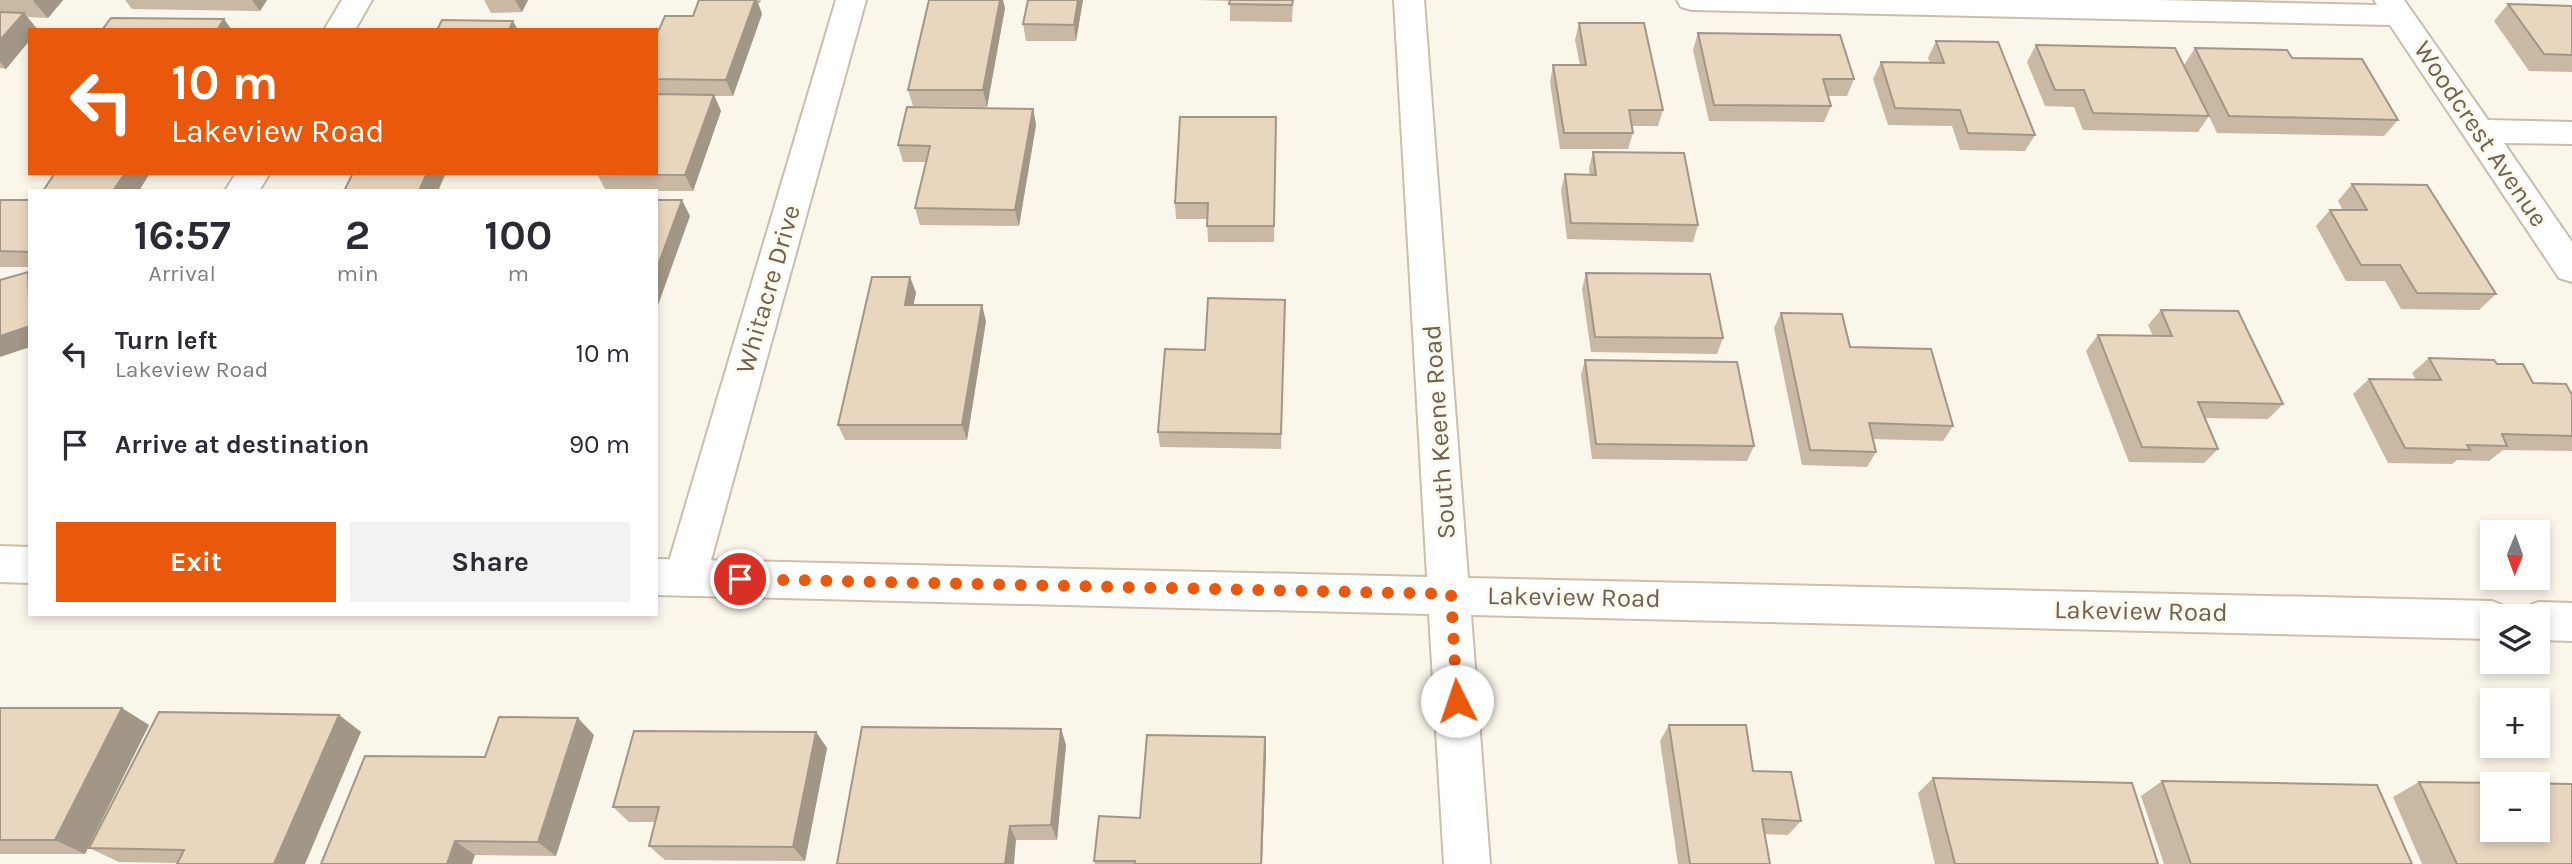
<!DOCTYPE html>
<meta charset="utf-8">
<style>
:root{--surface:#fff;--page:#f2f2f3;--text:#2b2b33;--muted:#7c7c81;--accent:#ea580c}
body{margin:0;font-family:Karla,sans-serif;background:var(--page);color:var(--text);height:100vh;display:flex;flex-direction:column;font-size:26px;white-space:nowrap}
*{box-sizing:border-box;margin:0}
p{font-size:23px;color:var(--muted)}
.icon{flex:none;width:38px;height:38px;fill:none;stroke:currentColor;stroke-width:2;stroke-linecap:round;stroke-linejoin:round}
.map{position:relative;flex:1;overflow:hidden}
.sheet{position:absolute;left:28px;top:189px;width:630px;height:427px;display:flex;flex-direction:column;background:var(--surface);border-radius:0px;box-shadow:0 4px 10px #0003}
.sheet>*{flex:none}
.hud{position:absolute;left:28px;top:28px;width:630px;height:147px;border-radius:0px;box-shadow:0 4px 10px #0003;background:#ea580c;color:#fff;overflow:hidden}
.needle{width:46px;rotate:181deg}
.buttons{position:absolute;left:2480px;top:520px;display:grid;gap:14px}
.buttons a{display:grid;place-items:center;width:70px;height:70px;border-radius:0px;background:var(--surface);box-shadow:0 4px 10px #0003;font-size:35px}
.pin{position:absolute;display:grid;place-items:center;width:60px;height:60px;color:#fff;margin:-30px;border:4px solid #fff;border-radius:50%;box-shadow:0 2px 7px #0007}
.me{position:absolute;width:77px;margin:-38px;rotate:356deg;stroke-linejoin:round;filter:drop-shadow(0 0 5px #0008)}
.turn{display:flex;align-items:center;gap:24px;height:147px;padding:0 28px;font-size:32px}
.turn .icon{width:91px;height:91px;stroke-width:2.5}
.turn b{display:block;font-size:49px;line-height:60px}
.eta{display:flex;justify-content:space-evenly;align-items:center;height:119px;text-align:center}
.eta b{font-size:42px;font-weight:700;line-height:49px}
.button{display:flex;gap:14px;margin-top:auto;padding:14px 28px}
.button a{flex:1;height:80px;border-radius:0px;background:var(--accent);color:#fff;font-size:28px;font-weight:700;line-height:80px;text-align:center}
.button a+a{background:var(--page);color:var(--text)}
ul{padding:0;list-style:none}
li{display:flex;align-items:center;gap:21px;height:91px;padding:0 28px}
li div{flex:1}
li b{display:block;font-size:26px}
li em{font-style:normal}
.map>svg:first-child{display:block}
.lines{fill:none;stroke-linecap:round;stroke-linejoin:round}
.street-casing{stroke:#c8beae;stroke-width:4}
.secondary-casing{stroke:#ccbfac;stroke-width:4}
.street{fill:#fff;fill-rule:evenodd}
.secondary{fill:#fff;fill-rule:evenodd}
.wall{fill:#c8b8a4}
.shaded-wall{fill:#a29686}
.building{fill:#e8d6bf;stroke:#a29686;stroke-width:2;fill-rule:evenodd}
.route{stroke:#ea580c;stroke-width:12;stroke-dasharray:0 21.6}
.labels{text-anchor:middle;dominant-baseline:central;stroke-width:6;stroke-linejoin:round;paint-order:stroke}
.street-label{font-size:26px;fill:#726150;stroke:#fdfaf0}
</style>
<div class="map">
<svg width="2572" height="864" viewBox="0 0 2572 864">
<rect width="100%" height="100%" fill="#faf6ea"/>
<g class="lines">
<defs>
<path id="street" d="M342,0H372L355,30H324Z
M836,0H866L706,578L700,591L685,596L670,591L664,578Z
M1677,0H2158L2377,5L2374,0H2404L2488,120L2572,122V144L2504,143L2572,242V282L2559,278L2390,25L1692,10L1681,7Z
M236,173H270L259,191H225Z"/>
<path id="secondary" d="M1394,0H1424L1468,578L2492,601L2507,607L2511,616H2492V639L1471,615L1490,864H1444L1429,614L656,595V559L1427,577Z
M0,546L30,547V583L0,582Z
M2538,602L2572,603V641L2538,640V616H2519L2523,608Z"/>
</defs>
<use href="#street" class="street-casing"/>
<use href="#secondary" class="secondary-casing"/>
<use href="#street" class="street"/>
<use href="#secondary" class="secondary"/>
</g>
<path class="wall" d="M0,0H63L48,18L27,17L38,30L6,69L0,68Z
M125,0H267L260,11L132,9Z
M484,0H528L522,12L491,13Z
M699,0H761L760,3H758L762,14L733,96H714L721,111L693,191H606L597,174L656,173V36L693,16Z
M1083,0L1076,41H1026L1023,24Z
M1199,0H1293L1292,22L1230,21V1Z
M2508,4L2572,6V72L2529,71L2494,21Z
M1005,8L987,107L913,106L908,90Z
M1579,23L1663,110L1658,126H1631L1633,133L1628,149H1560L1550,82L1553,65H1580L1575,40Z
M1698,33L1854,79L1847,96H1828L1831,106L1824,122L1709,121L1693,50Z
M1936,41L2035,135L2025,151L1960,150L1952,126L1888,125L1873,79L1881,62L1930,63L1928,58Z
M2036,45L2206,109L2184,65L2195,48L2292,58L2398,120L2384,136L2217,133L2209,116L2198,132L2083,130L2074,107L2045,106L2027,62Z
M1033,109L1036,125L1019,226L920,225L915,208L926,162H903L898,145Z
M1276,117L1274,242H1208L1207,219H1176L1175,203Z
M1593,152L1698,225L1693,242L1567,239L1561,190L1565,174L1590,175L1589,168Z
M2352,184L2496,294L2479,310L2401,309L2385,281H2346L2316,226L2330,210H2343L2338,201Z
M30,200V267H0V202Z
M1586,273L1723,338L1717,354L1591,352L1582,289Z
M910,277L916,293L913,305L986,321L967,440H845L838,425Z
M2161,310L2283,404L2268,419L2204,418L2218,449L2204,463L2129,462L2086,351L2098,335L2153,336L2148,325Z
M1781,313L1953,426L1943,441L1873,439L1876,452L1867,467L1802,465L1774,328Z
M1285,315L1281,449L1160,447L1158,432L1205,350Z
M2429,358L2497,364L2533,383L2572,395V451L2503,450L2489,461L2457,460L2452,464L2388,463L2353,394L2369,379L2416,380L2412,373Z
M1585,360L1754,446L1747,461L1592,459L1581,375Z
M0,708L149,725L85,854H0Z
M339,715L361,732L178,863L119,862L89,848Z
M1669,725L1753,771L1801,821L1788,835L1764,834L1770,864H1678L1660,741Z
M1061,729L1066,745L1057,840H1016L837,864Z
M816,732L827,748L805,861L665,860L649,846L655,822H629L613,807Z
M594,735L556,856L475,855L321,864L485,757Z
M1265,737L1266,753L1262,864H1095L1094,861L1140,818Z
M1933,778L2158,864H1935L1918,793Z
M2162,781L2412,864H2164L2141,796Z
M2419,782L2572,864H2422L2393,797Z"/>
<path class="shaded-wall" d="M34,0H63L48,18L33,1Z
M252,0H267L260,11Z
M515,0H528L522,12Z
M755,0H757L762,14L733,96L726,80Z
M1000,0H1003L1005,8L987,107L983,90Z
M1078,0H1083L1076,41L1074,25Z
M24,13L38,30H30V40L6,69L0,62V40Z
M224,19L232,30H217Z
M513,21L518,30H509Z
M714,95L721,111L693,191L685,175Z
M1033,109L1036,125L1019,226L1015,210Z
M125,173H150L139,191H113Z
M427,173H446L438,191H419Z
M682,200L690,216L657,308L656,306V271Z
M28,272L30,273V325Z
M910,277L916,293L910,320L905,305Z
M982,305L986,321L967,440L962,425Z
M30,326V347L0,357V336Z
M122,708L149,725L85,854L55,840Z
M339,715L361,732L305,864H274Z
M578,718L594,735L556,856L538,842Z
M1061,729L1066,745L1057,840L1051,825Z
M816,732L827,748L805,861L793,847Z
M1265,737L1266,753L1262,864H1261Z
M1010,826L1016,840L1014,864H1005Z
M455,841L475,855L472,864H447Z"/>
<path class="building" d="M699,0H755L726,80L656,79V36L665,16H693Z
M929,0H1000L983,90H908Z
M1028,0H1078L1074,25L1023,24Z
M1230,0H1293L1292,5L1229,4Z
M2508,4L2572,6V55L2544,54Z
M0,12L24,13L0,40Z
M111,18L224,19L217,30H102Z
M442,20L513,21L509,30H437Z
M1579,23H1644L1663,110H1629L1633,133H1564L1553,65H1586Z
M1698,33L1840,35L1854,79H1823L1831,106L1714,105Z
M1936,41L1998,42L2035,135L1968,133L1960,110L1895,108L1881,62L1944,63Z
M2036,45L2175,48L2209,116L2093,113L2084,90H2055Z
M2195,48L2287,50L2292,58L2362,59L2398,120L2229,116Z
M658,94L714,95L685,175L597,174V173H656V98Z
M907,107L1033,109L1015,210L915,208L930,146L898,145Z
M1180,117H1276L1274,226H1207L1208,203H1175Z
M1593,152L1684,153L1698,225L1571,223L1565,174L1596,175Z
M55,173H125L113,191H43Z
M353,173H427L419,191H344Z
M2352,184L2427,185L2496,294L2417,293L2400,265H2361L2330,210H2367Z
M1,200H30V252L0,251V202Z
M656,200H682L656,271Z
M28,272L30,326L0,336V280Z
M1586,273L1710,274L1723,338L1595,337Z
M872,277H910L905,305H982L962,425H838Z
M1208,298L1285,300L1281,434L1158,432L1165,349L1205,350Z
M2161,310L2238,311L2283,404L2198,402L2218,449L2142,447L2098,335L2172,336Z
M1781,313L1842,314L1850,347L1931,349L1953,426L1869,423L1876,452L1810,450Z
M2429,358L2494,360L2497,364H2523L2533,383L2566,384L2572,395V436L2502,434L2507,446L2467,445L2470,450L2405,448L2369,379L2441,380Z
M1585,360L1737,362L1754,446L1596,444Z
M0,708H122L55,840H0Z
M159,712L339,715L274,864H177L184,850L89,848Z
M499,717L578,718L538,842L455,841L447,864H321L365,756L485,757Z
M1669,725H1746L1753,771L1791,772L1801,821L1762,819L1770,864H1690Z
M862,727L1061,729L1051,825L1010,826L1005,864H837Z
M634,731L816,732L793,847L649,846L659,807H613Z
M1147,735L1265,737L1261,864H1135V861H1094L1099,816L1140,818Z
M1933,778L2132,783L2158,864H1955Z
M2162,781L2377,785L2412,864H2191Z
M2419,782L2572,784V864H2457ZM2492,784H2538V830H2492Z"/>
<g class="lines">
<path class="route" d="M740,579L1451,594L1457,701"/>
</g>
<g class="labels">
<g class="street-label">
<text transform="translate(2481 134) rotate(56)">Woodcrest Avenue</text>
<text transform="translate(768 289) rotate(-74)">Whitacre Drive</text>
<text transform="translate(1439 432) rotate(-94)">South Keene Road</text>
<text transform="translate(1574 597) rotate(1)">Lakeview Road</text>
<text transform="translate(2141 611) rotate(1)">Lakeview Road</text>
</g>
</g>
</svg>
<div class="buttons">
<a><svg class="needle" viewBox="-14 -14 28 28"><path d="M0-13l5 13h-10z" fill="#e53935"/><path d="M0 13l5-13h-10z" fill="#7c7c81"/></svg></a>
<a><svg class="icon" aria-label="layers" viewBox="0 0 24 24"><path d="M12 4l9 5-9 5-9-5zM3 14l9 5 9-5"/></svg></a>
<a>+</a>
<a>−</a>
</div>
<div class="pin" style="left:740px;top:579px;background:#d93025"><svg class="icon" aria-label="arrive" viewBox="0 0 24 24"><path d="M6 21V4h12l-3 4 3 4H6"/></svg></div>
<svg class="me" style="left:1457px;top:701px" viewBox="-20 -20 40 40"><circle r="19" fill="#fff"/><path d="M0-13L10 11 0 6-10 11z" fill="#ea580c"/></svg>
<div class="hud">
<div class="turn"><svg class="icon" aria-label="left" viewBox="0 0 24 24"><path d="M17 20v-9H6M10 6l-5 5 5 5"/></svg><div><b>10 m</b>Lakeview Road</div></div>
</div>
<section class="sheet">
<div class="eta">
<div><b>16:57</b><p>Arrival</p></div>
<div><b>2</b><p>min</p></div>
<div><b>100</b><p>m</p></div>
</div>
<ul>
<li><svg class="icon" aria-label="left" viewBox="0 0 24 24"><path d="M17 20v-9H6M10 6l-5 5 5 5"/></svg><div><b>Turn left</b><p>Lakeview Road</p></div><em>10 m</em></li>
<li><svg class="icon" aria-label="arrive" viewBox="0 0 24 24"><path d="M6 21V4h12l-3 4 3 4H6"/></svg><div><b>Arrive at destination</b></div><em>90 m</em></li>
</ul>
<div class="button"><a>Exit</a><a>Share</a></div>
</section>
</div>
